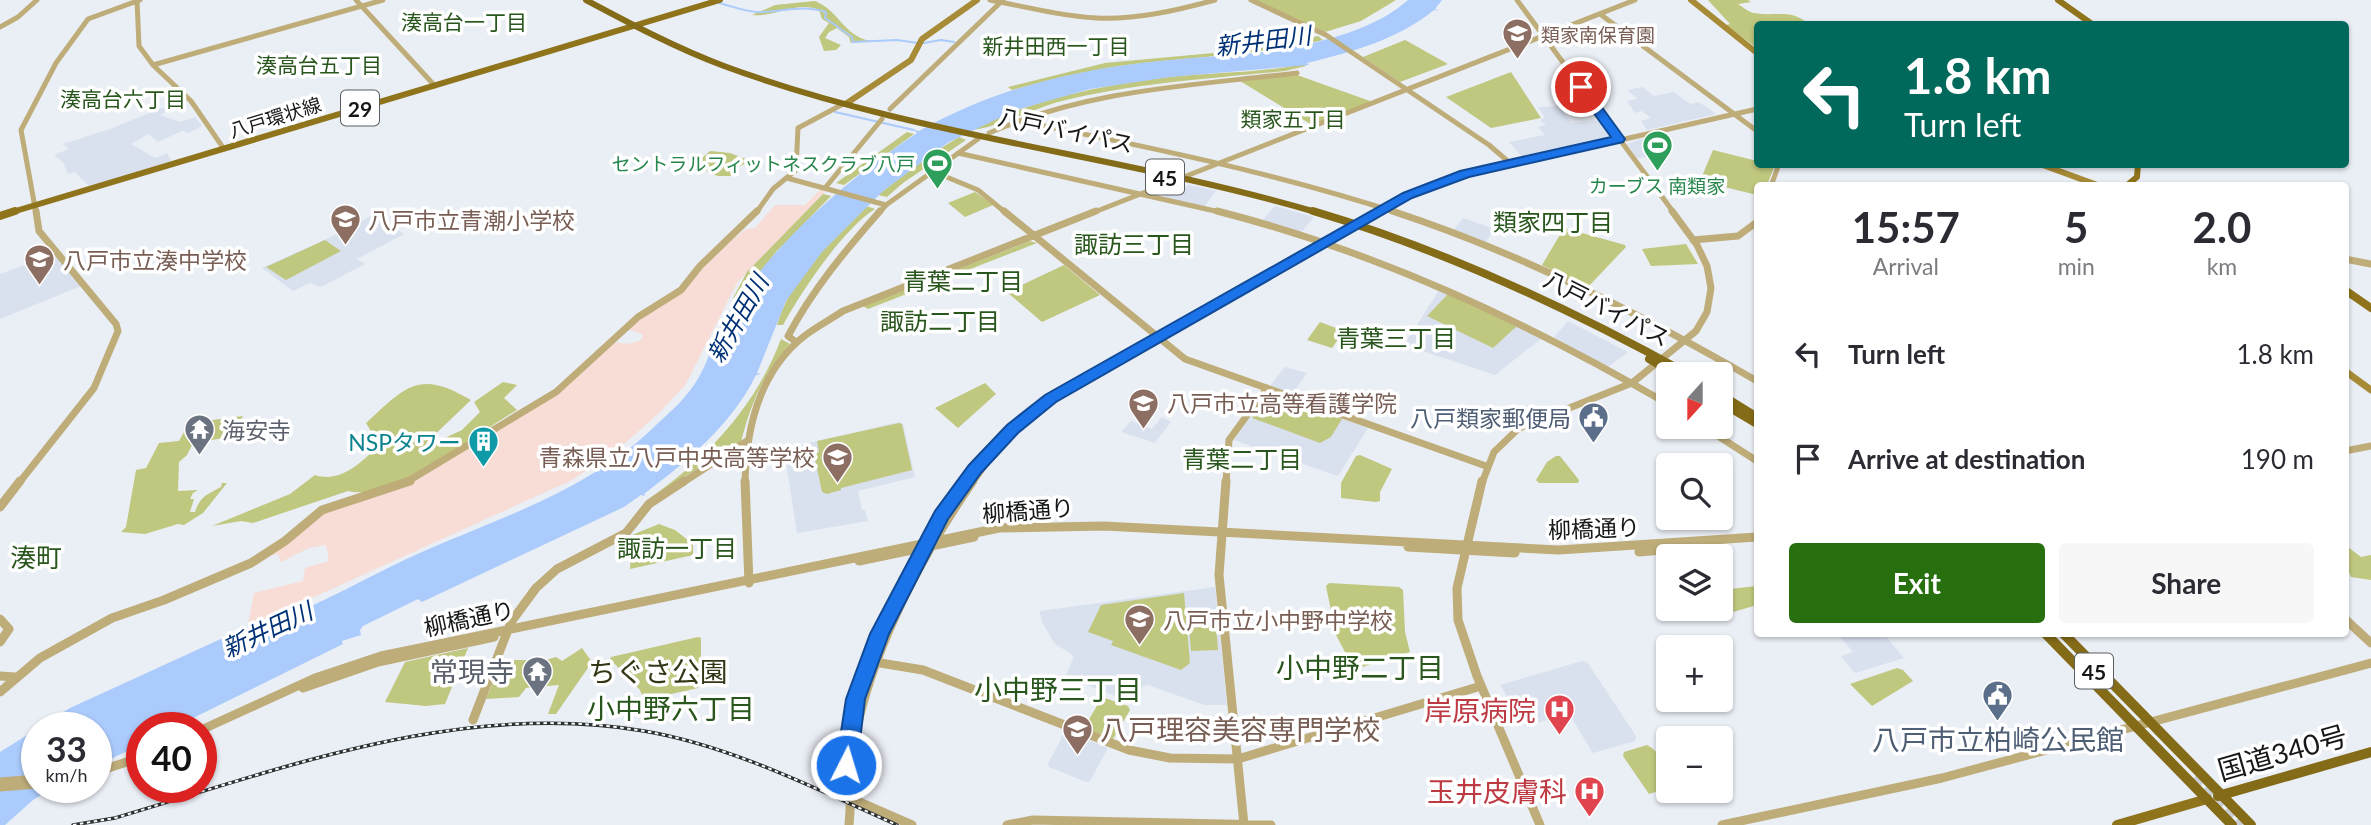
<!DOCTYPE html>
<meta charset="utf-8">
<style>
:root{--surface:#fff;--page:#f7f7f7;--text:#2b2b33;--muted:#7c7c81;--accent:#276f0f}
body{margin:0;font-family:Lato,"Noto Sans JP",sans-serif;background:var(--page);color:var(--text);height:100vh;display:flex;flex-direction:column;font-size:26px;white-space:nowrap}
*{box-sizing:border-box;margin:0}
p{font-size:23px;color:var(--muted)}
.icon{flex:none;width:38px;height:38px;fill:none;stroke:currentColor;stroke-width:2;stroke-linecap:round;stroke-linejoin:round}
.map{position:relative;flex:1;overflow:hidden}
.details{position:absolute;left:1754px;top:182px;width:595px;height:455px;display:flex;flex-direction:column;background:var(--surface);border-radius:7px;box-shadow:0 2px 5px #0004}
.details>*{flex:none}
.top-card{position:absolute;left:1754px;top:21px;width:595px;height:147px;border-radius:7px;box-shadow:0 2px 5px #0004;background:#00695c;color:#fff;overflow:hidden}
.needle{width:46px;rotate:201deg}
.tools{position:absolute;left:1656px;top:362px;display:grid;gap:14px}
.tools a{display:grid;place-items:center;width:77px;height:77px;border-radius:7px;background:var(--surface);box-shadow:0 2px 5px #0004;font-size:35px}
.speed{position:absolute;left:21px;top:712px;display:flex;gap:14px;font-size:35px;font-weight:700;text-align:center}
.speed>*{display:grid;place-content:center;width:91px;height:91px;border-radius:50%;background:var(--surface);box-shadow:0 2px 5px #0004;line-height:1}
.speed small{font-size:18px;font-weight:400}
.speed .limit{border:10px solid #d22;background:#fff;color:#111}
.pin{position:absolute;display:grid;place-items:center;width:60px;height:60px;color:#fff;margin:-30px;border:4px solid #fff;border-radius:50%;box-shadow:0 2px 7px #0007}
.me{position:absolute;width:77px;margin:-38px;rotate:5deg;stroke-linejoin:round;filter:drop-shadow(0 0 5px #0008)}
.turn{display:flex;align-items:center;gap:24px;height:147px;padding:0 35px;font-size:32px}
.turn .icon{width:91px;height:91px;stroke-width:2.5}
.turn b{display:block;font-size:49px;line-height:60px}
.eta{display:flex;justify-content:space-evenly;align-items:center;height:119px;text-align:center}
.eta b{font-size:42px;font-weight:700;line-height:49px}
.button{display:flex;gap:14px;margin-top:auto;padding:14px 35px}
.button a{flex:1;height:80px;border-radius:7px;background:var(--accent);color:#fff;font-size:28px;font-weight:700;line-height:80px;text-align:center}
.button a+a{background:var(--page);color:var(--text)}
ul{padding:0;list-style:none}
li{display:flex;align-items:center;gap:21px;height:105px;padding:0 35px}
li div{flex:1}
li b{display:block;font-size:26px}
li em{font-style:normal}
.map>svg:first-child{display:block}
.built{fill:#d9e1ef}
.industrial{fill:#f7ddd6}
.green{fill:#c0c77e}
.water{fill:#abcbfc}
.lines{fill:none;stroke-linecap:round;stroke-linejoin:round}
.stream{stroke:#abcbfc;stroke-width:2}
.trunk-tunnel{stroke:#caced4;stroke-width:10;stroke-dasharray:10 5;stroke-linecap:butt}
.tertiary-far2{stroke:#beac79;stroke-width:5}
.tertiary-far1{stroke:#beac79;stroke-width:7}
.tertiary{stroke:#beac79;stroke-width:9}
.secondary-far1{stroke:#a78b37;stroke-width:6}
.secondary{stroke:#a78b37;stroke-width:7}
.primary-far2{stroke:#8f741b;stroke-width:6}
.primary-far1{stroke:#8f741b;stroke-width:8}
.primary{stroke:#8f741b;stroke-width:10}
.trunk-far2{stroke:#846b18;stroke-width:6}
.trunk-far1{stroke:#846b18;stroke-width:8}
.trunk{stroke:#846b18;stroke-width:10}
.rail-casing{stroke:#2d3032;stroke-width:3.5}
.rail{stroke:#fff;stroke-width:2;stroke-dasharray:3.5;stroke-linecap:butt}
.route{fill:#1a73e8;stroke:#114b97;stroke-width:2}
.labels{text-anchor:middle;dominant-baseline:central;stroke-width:7;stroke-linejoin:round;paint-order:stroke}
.far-education-label{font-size:19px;fill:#785e54;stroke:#fff;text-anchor:start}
.far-street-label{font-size:19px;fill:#151719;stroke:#fff}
.far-leisure-label{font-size:19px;fill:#27864d;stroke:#fff;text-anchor:end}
.far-neighbourhood-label{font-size:21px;fill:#29561d;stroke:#fff}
.shield{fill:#fff;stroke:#5b5d5e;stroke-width:2}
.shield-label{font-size:21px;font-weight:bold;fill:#151719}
.street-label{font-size:23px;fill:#151719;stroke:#fff}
.education-label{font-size:23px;fill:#785e54;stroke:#fff;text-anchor:start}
.service-label{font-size:23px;fill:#4e5e75;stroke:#fff;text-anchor:end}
.worship-label{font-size:23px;fill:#5b616d;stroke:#fff;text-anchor:start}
.culture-label{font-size:23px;fill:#0d838f;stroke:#fff;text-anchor:end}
.water-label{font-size:24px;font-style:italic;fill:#003176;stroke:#fff}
.neighbourhood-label{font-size:24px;fill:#29561d;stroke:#fff}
.quarter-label{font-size:26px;fill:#29561d;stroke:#fff}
.near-neighbourhood-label{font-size:28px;fill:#29561d;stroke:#fff}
.near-worship-label{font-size:28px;fill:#5b616d;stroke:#fff;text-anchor:end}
.near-park-label{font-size:28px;fill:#343716;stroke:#fff}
.near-health-label{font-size:28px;fill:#be3a42;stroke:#fff;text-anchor:end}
.near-education-label{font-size:28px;fill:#785e54;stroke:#fff;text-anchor:start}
.near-service-label{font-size:28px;fill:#4e5e75;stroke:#fff}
.near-street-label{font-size:28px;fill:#151719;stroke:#fff}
</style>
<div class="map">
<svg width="2371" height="825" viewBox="0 0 2371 825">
<rect width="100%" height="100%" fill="#eaeef5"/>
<path class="built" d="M1642,87L1654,96L1674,92L1690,104L1699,102L1716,114L1647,130L1641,121L1651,118L1642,111L1635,113L1627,101L1638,99L1627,90Z
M1559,106L1571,123L1601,120L1612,135L1522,157L1509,142L1545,135L1538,127L1546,125L1540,120L1545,118L1538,107Z
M162,108L169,110L160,115L180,122L195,117L202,126L189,133L182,131L158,142L148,134L131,144L155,158L167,153L172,162L89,186L75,172L68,174L63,162L54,155L69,149L63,144L110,129Z
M1650,136L1665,156L1637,158L1627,144Z
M1189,185L1216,191L1204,207L1162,197Z
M1275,206L1314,217L1300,234L1262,221Z
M374,214L404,234L357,259L365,264L321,287L310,283L293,291L262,268L344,231Z
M1463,218L1492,228L1494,229L1486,242L1453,231Z
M55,254L81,286L0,319V274Z
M1440,289L1542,338L1495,375L1404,345Z
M1568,321L1628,352L1608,367L1554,337Z
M1285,367L1307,373L1292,394L1270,386Z
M1272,393L1368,428L1338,476L1234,440L1267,394Z
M1162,417L1171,422L1155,443L1121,432L1131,421L1152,429Z
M899,422L903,424L915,477L858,491L862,510H865L868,521L797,533L784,449Z
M1215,587L1227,705H1204L1148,685L1143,686L1136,701L1131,702L1068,678L1066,675L1074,656L1054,643L1041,620L1040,611Z
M1838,634H1884L1904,658L1855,673L1841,656L1853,652Z
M1582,661L1587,662L1636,736L1635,741L1593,753L1569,714L1525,726L1500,685Z
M1065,731L1108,748L1090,781L1086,782L1047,766Z"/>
<path class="industrial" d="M821,189L826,191L737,283L686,384L660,412L613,454L570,481L270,617L248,624L254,593L303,581L305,568L329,561L326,545L309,548L281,562L278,554L268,556L319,515L416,481L479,439L553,396L613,342L627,344L639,341L643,337L642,334L627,329L641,316L674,296L706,262L746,229L755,228L775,205H805Z"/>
<path class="green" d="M1255,0H1396L1361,21L1325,32Z
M1708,0H1748L1751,2L1738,4C1743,7 1748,12 1754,13C1774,17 1792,8 1808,24H1757V48L1726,25L1730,24Z
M815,1C839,10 844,37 871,41L851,43L849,37L837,28L829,32L825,38L841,45L836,50L824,51L819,37L829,23L822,19L819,10C798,0 773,18 752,15L775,5Z
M1318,36L1323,40C1264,54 1204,56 1143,63C1098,68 1056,79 1012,90L1008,87L1105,63L1257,49Z
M1405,40L1407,41L1448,64L1400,82L1363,57Z
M1303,64L1306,66L1285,71C1209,79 1133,83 1058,102C1039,107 985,132 973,129C1035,99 1101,85 1169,77C1214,72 1260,73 1303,64Z
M1511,72L1541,118L1491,128L1446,97Z
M1297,75L1370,101L1371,102L1312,125L1240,81Z
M907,132L914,134L844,185L836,183Z
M959,137L966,140L903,183L887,197L878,195L930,155Z
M1713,150L1757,161V164L1775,165L1767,185L1757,186V195L1700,181Z
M710,151L730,153L751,161L738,167L732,176H718L699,168L702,158Z
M975,192L993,205L965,217L948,203Z
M823,194L831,196L776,252L739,299L733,298L747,272Z
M866,206L875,209C843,229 801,292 783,325H777C791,276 832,241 866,206Z
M1564,228L1625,245L1626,247L1587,288L1542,265Z
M325,240L341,251L286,280L266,267Z
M1030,241L1037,243L868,309L863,306Z
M1686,244L1698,264L1651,266L1642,249Z
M1064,265L1100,295L1042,322L1007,292Z
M1448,294L1517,326L1493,348L1427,316Z
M1320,322L1344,331L1332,348L1307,340Z
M781,339L790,344C764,371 750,406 741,442L647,500C706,460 756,406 781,339Z
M503,382L517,385L504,398L517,410C478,432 391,502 348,491L253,523L241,521L212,526L290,494L315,475C338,483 359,465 375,449L368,443L369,438L416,442L372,433L366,423C406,386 419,369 471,400L426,443L430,445L462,430L480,412L474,402Z
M985,383L996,394L958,428L935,408Z
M1272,395L1342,419L1331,437L1320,443L1252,418L1268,396Z
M243,416L230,437L193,443L187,455L179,462L178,491L198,490L193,493L190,499H194L190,512H195C201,495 207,495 221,487L222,483H227L203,513L184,525L178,524L145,534L121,532L126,527L136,470L146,468L159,443L179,441L189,423Z
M899,423L902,424L912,470L841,488V490L827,494L822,492L814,454L819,452L817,441Z
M1360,455L1392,469L1380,492V501L1376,502L1341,498V483L1356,456Z
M1556,456H1560L1579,480L1578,483H1539L1536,480L1547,462Z
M659,524L675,530L693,544V555L630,569L632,535Z
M2345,547H2348L2361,557L2371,555V580L2351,577L2345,564Z
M1329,583L1399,587L1403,590L1405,632L1410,652L1356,669L1353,667L1336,635L1326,586Z
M1757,586V605L1716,617L1706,609H1720V590Z
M1184,593L1190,663L1181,670L1111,645L1113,641L1088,632L1101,605Z
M1216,626L1218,650L1191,651L1189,628Z
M698,637L701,638V684L698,688L644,700L640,690L610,659L611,657Z
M468,648L445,704L426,706L385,702L405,662Z
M582,648L592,662L556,714H548L559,685L526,688L519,697L486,699L502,660H546L556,657L562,661Z
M1897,668L1903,670L1913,681L1872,706L1850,684Z
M1102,697L1128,706L1130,710L1113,739L1084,728Z
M1647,745C1663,753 1668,772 1668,788L1649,794L1623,756L1624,752Z"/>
<path class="water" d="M1408,0H1442L1435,9L1439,11L1434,10C1397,40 1352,52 1307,63L1309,65L1170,77L1090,89L1016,110L949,142L883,191L822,252L786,301L757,373L761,374L756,375C731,426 687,461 644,494L645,496L641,495L624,507L422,602L418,599L363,626L360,630L361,635L342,641L343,644L173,728H142V744L96,766V728H38L70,708L247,627C274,629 363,580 392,566C480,523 580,498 653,428C669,413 688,397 699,377C711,356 716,330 730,310C780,239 844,181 917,133L914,130L919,131C988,92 1061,73 1141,63C1196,56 1251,57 1306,44L1305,42L1308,44C1343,36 1381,24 1408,0Z
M37,729V788H53L33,800L5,825H0V752Z"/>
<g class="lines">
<path class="stream" d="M719,3C732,6 745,12 758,12C782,12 802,4 826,12L825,18L852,37L853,42L897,40L918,43
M924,43L941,40L954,42
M835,112L914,130"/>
<path class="trunk-tunnel" d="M2196,776L2242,825"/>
<path class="tertiary-far2" d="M137,0L139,46L153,65L191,101L224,149
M356,0L435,86
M990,0C1026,7 1061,16 1097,18C1136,20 1178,10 1215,0
M1251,0L1326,35L1489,145L1510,163
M1517,0L1674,213
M1600,14L1757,131
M0,27L18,17L37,0
M153,65L383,0
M890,109L1003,0
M1015,120C1144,146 1272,172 1398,213
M989,133C1091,89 1189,86 1297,73
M958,153L1224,213
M932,171L978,190L1006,213
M787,178L886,205
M1771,186L1779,164
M825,188L882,119
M36,213L21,130L56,63L88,19L140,0
M756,213L773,189L796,170L798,128L845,103
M879,213L886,205L978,139
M1092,213L1635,0
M1377,213L1444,180L1757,109"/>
<path class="tertiary-far1" d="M1004,211L1185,359L1486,466
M1217,211C1378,252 1525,321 1668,404
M1392,211C1520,253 1641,314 1757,381
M1693,240L1738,236L1757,222
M2345,259L2371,264
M796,342L788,336C813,289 845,251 880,211
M1704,427L1757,461
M2345,451L2371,446
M19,483L94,388L118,331L116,324L39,231L36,211
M405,483L556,392L638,317L681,290L700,266L757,211
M682,483L747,441
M745,483C746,428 760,369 807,334C818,326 831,319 843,311L1096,211
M964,483L1004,438L1050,398L1380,211
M972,483L986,463
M1226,483L1229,440L1267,388
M1482,483L1494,452L1519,428L1632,383L1696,331L1707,312L1711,288L1707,266L1697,245L1672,211"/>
<path class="tertiary" d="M745,481L749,583
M1226,481L1219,575L1244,825
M1482,481L1457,588L1458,620L1477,676L1540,825
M0,507L20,481
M1408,547L1515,553
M1639,552L1697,547
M859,561L974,537
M0,619L9,629L0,642
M2345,619L2371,643
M868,661L923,670L1129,750L1170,758L1238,759L1481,686
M0,676L15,677
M303,688L378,662L494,637
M0,692L40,658L112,618L164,600L251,563L285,541L322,510L410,481
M473,720L511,622L536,588L557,569L626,533L649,504L684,481
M201,730L315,678L381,656L999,528L1104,526L1559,550L1757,537
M96,772L142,757
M0,782L37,779
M0,787L37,784
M849,825C852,792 850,755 858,723C877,640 924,551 973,481
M912,825L850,798C849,788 846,777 846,766C843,686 917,545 965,481
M1007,825L1033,820L1271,825
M1722,825L1942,778L2371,663"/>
<path class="secondary-far1" d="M1691,0L1757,53
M847,103L911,60L922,39L977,0
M2040,164L2100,186"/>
<path class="secondary" d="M2345,371L2371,390"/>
<path class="primary-far2" d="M2058,0L2092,24
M2126,186L2137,177L2138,164
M9,213L720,0"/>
<path class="primary-far1" d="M0,216L15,211
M2345,290L2371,308"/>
<path class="primary" d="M2117,825L2207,799"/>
<path class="trunk-far2" d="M586,0C631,24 676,48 724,66C916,137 1123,155 1319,213"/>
<path class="trunk-far1" d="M1313,211C1445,250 1569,308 1688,374
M1649,359L1675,374
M1720,394L1757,417
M1720,402L1757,424"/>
<path class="trunk" d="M2046,634L2232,825
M2064,634L2251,825
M2218,796L2371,752"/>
<defs>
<path id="rail" d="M73,825L115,818C287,767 462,700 644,731C732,746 816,789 897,825"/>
</defs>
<use href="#rail" class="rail-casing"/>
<use href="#rail" class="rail"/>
</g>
<path class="route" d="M1577,84H1585L1625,139L1623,142L1469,177L1412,198L1056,402L1018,433L981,473L948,519L889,634L865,699L857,765L854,772L846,774L839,772L836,765L846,699L870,634L935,511L969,465L1007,425L1045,395L1403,193L1460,171L1611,137L1575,87Z"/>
<defs>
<symbol id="school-pin" viewBox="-11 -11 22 30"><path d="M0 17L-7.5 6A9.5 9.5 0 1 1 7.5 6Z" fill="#8d6e63" stroke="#fff"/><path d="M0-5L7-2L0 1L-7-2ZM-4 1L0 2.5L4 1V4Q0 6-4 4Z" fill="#fff"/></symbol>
<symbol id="stadium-pin" viewBox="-11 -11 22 30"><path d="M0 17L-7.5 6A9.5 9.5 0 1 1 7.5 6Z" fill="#2e9e5b" stroke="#fff"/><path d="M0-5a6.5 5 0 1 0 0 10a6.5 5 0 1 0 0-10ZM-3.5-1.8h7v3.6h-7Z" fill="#fff"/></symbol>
<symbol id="university-pin" viewBox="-11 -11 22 30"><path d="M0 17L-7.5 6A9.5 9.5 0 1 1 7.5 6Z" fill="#8d6e63" stroke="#fff"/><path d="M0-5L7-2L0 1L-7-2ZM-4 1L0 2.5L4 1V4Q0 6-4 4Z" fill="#fff"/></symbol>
<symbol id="civic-pin" viewBox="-11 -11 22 30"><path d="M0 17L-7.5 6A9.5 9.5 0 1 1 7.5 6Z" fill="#5c6f8a" stroke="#fff"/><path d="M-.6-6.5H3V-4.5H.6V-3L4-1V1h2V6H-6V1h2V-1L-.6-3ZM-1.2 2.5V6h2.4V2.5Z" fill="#fff"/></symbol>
<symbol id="temple-pin" viewBox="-11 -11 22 30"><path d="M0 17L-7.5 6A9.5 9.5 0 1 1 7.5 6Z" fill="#6b7280" stroke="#fff"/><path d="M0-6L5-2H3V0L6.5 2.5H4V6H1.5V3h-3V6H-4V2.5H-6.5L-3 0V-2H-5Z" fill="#fff"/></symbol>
<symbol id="building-pin" viewBox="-11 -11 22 30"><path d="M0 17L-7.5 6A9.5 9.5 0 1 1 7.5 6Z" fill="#0f9aa8" stroke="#fff"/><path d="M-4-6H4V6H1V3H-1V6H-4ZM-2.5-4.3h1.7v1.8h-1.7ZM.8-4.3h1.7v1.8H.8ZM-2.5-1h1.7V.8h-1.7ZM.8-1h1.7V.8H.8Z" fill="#fff"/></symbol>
<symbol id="hospital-pin" viewBox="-11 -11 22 30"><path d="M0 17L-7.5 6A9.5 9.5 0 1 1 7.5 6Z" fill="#e0444e" stroke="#fff"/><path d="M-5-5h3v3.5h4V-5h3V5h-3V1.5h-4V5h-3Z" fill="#fff"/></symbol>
</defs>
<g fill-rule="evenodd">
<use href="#school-pin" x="1500" y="16" width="35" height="47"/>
<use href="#stadium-pin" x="1640" y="128" width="35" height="47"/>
<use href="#stadium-pin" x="920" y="146" width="35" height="47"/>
<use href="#school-pin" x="328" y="202" width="35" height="47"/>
<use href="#school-pin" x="22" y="242" width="35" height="47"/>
<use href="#university-pin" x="1126" y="386" width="35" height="47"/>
<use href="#civic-pin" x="1576" y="400" width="35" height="47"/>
<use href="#temple-pin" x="182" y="412" width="35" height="47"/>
<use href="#building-pin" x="466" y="424" width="35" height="47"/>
<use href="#school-pin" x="820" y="440" width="35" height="47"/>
<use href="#school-pin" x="1122" y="602" width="35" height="47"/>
<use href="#temple-pin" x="520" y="654" width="35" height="47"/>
<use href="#civic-pin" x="1980" y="678" width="35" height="47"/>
<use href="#hospital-pin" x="1542" y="692" width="35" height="47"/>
<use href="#university-pin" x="1060" y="712" width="35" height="47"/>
<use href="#hospital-pin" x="1572" y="774" width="35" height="47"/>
</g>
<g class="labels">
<g class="far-education-label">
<text x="1541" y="34">類家南保育園</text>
</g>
<g class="far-street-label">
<text transform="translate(275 117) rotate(-17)">八戸環状線</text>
</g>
<g class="far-leisure-label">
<text x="915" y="163">セントラルフィットネスクラブ八戸</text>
<text x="1657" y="185" text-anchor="middle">カーブス 南類家</text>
</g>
<g class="far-neighbourhood-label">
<text x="464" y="21">湊高台一丁目</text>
<text x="1056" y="45">新井田西一丁目</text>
<text x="319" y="64">湊高台五丁目</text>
<text x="123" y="98">湊高台六丁目</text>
<text x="1293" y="118">類家五丁目</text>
</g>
<g class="shield">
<rect x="341" y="90.5" width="38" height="35" rx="5"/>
<rect x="1146" y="159.5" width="38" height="35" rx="5"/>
<rect x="2075" y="653.5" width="38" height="35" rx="5"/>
</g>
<g class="shield-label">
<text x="360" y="108">29</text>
<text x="1165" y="177">45</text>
<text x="2094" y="671">45</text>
</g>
<g class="street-label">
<text transform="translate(1066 130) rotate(12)">八戸バイパス</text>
<text transform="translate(1607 308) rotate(27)">八戸バイパス</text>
<text transform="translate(1028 510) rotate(-4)">柳橋通り</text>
<text transform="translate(1594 528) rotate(-2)">柳橋通り</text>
<text transform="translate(469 618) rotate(-12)">柳橋通り</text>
</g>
<g class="education-label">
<text x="368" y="220">八戸市立青潮小学校</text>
<text x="63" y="260">八戸市立湊中学校</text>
<text x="1167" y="403">八戸市立高等看護学院</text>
<text x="815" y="457" text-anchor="end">青森県立八戸中央高等学校</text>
<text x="1163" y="620">八戸市立小中野中学校</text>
</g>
<g class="service-label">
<text x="1571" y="418">八戸類家郵便局</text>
</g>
<g class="worship-label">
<text x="222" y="430">海安寺</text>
</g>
<g class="culture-label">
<text x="461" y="442">NSPタワー</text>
</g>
<g class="water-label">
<text transform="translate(1263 40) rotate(-7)">新井田川</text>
<text transform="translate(737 318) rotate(-60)">新井田川</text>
<text transform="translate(267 629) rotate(-25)">新井田川</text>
</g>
<g class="neighbourhood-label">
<text x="1553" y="221">類家四丁目</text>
<text x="1134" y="243">諏訪三丁目</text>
<text x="963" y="280">青葉二丁目</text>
<text x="940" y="320">諏訪二丁目</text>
<text x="1396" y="337">青葉三丁目</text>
<text x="1242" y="458">青葉二丁目</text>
<text x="677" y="547">諏訪一丁目</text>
</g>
<g class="quarter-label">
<text x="36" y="557">湊町</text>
</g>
<g class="near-neighbourhood-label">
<text x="1360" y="667">小中野二丁目</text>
<text x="1058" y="689">小中野三丁目</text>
<text x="671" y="708">小中野六丁目</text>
</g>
<g class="near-worship-label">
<text x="514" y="671">常現寺</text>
</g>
<g class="near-park-label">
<text x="658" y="671">ちぐさ公園</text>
</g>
<g class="near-health-label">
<text x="1536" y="710">岸原病院</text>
<text x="1567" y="791">玉井皮膚科</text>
</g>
<g class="near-education-label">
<text x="1100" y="729">八戸理容美容専門学校</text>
</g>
<g class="near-service-label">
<text x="1998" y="739">八戸市立柏崎公民館</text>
</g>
<g class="near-street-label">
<text transform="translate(2282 752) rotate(-16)">国道340号</text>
</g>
</g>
</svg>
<div class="tools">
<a><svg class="needle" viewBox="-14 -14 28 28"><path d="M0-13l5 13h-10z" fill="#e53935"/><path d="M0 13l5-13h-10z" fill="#7c7c81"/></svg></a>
<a><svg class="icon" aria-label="search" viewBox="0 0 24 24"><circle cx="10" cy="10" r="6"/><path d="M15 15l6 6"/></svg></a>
<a><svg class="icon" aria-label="layers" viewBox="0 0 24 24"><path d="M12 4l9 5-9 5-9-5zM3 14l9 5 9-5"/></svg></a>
<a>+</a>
<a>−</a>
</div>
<div class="speed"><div>33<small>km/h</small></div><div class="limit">40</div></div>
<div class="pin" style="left:1581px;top:87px;background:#d93025"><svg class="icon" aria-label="arrive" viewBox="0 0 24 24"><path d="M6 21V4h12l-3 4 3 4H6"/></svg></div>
<svg class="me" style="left:846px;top:765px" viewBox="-20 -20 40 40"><circle r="17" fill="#1a73e8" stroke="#fff" stroke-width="3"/><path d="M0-11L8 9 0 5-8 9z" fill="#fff"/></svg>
<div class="top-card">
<div class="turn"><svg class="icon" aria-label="left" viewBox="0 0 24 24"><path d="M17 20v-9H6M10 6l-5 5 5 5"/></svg><div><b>1.8 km</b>Turn left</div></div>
</div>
<section class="details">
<div class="eta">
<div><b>15:57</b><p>Arrival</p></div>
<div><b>5</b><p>min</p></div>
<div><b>2.0</b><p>km</p></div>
</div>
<ul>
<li><svg class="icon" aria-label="left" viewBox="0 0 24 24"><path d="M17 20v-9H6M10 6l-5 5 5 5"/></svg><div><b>Turn left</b></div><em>1.8 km</em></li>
<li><svg class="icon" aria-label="arrive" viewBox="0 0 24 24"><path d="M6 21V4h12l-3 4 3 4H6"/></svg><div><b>Arrive at destination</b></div><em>190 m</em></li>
</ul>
<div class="button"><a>Exit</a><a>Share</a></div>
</section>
</div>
